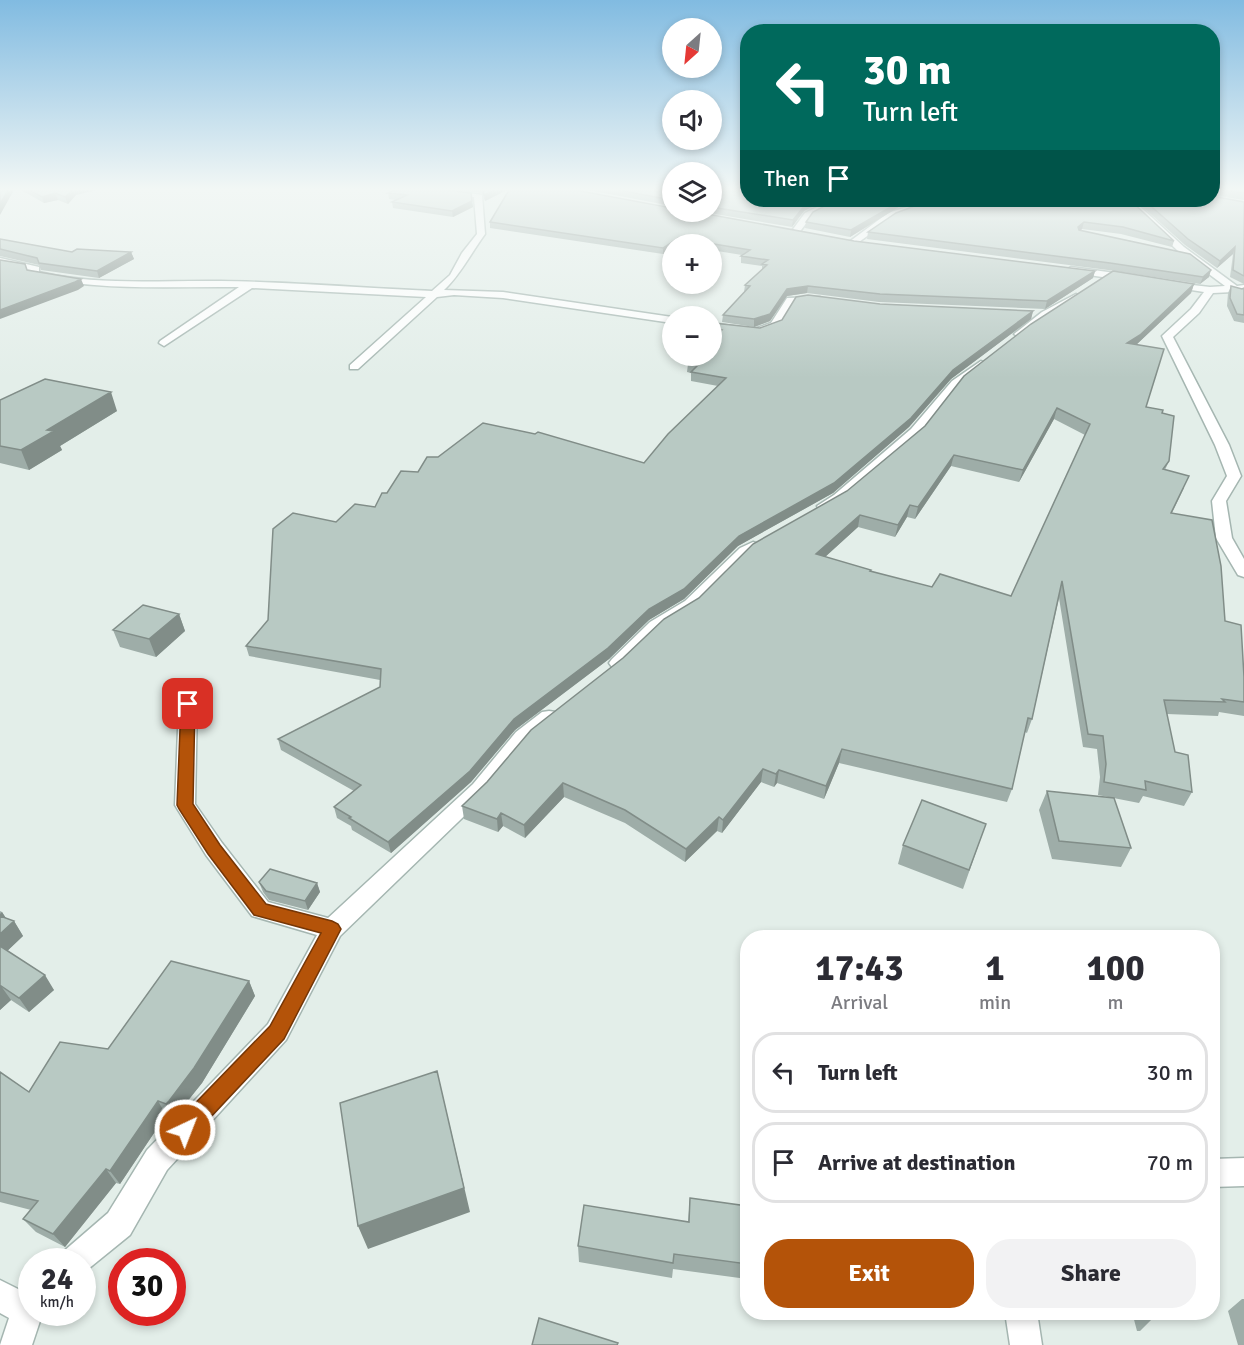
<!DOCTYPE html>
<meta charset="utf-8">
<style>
:root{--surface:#fff;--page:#f2f2f3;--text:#2b2b33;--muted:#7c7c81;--line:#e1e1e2;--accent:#b45309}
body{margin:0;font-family:Signika,sans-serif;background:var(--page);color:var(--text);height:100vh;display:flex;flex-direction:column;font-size:22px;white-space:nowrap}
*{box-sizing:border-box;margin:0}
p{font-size:20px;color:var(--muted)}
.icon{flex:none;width:33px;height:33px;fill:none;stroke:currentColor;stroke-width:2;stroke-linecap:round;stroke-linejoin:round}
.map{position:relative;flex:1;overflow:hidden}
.details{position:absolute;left:740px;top:930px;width:480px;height:390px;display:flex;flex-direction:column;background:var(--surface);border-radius:24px;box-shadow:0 3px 9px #0003}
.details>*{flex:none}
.banner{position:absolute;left:740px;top:24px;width:480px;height:183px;border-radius:24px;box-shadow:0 3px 9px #0003;background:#00695c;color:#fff;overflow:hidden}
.needle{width:39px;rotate:207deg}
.fabs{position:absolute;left:662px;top:18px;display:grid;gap:12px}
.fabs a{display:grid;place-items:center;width:60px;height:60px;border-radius:50%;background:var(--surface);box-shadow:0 3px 9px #0003;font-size:30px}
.speed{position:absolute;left:18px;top:1248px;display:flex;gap:12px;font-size:30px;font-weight:700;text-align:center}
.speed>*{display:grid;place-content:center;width:78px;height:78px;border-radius:50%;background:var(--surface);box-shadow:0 3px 9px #0003;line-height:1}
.speed small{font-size:15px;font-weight:400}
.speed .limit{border:9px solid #d22;background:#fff;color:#111}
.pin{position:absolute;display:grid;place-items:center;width:51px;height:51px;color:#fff;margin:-26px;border-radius:12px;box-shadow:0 3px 9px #0006}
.me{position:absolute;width:66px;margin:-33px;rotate:43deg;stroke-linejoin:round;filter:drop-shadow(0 0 4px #0008)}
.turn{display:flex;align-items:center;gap:21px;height:126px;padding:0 24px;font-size:27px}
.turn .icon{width:78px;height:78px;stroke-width:2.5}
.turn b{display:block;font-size:42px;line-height:51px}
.then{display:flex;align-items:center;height:57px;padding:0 24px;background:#0003;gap:12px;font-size:22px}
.eta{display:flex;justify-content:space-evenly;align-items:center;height:102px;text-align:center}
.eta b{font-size:36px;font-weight:700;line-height:42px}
.primary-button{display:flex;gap:12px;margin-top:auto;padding:12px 24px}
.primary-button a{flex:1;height:69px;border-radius:24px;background:var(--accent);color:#fff;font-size:24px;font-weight:700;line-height:69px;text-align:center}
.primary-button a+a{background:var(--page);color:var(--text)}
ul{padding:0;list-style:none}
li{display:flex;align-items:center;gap:18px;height:81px;margin:0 12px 9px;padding:0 12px;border:3px solid var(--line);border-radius:24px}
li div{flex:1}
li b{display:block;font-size:22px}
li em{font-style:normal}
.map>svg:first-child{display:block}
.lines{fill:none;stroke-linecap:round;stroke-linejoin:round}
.street-casing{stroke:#a5b6b1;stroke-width:3}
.street{fill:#fff;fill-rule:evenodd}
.wall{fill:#9eada8;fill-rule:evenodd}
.shaded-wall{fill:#818d88}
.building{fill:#b8c9c3;stroke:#818d88;stroke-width:1.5;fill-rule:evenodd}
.route{fill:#b45309;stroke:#753606;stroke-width:1.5}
</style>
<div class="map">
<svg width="1244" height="1345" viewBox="0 0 1244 1345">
<rect width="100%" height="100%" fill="#e3eee9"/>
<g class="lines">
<defs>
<path id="street" d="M423,190H447L482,195L485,234C471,253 461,274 444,290L503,292L672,317V323L503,298L454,295L437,297L358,369H350V365L426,297L252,288L164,346L159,343L160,341L239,287C169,286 98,292 30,275V270L0,264V258L39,267V272C98,286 161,280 221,281C292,282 362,288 432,291L450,275L462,253L477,234L474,197Z
M831,200H840L811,217L798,234H792L791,232L805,213Z
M928,200H938L894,217L856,244L849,242L888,213Z
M1125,200H1133L1184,247L1237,286L1244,285V291L1238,294L1233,292L1213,293L1199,313L1173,337L1229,445L1241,476L1226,501L1232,538L1244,559V577L1238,575L1216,538L1212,501L1227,476L1215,445L1162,336L1191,309L1204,292L1166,286V282L1210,287L1225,286L1178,251Z
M1071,267L1130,275L1135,278L1130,281L1068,272L1066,270Z
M1076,294L1081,297L1079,299L1050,316L1023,336L1019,337L1014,334L1042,312Z
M820,297L825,300L824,302L794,303L779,327L759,334L711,329V323L754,329L771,323L787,298Z
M981,361L987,364L985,366L960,385L921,435L844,501L829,509H819L817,506L834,495L911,429L952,381Z
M753,542L758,544L761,547L750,554L697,609L662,630L624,667H612L609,663L612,659L650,622L685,601L740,548Z
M188,698L195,700L197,704L195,804L222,843L268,902L328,918L473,784L516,732L542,712L549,711L556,712L558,717L530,742L487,794L340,936L286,1040L167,1170L130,1235L82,1274V1262H60L64,1251L108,1213L147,1150L268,1024L317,935L252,916L206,855L178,810L175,805L179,704L181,700Z
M1244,1158V1186L1212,1187V1159Z
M0,1280L26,1293L32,1290V1312H45L40,1321L32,1345H0L9,1318L0,1313Z
M1005,1312H1037L1042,1345H1010Z"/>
</defs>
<use href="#street" class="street-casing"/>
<use href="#street" class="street"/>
</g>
<path class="wall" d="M21,190H96L76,195L68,204L58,200L44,203Z
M460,190H507L485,201L482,193Z
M588,190H672V206Z
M711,190L804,211L792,227L703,212H711Z
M1212,190H1244V200L1212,195Z
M388,193H471L473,207L453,217L393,208L392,202L396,200L389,199Z
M930,200L902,205L850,237L805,228L806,222Z
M1130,200L1174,241L1172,247L1121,234L1082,229L1081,230L1209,277L1200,284L1108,270L867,239L868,232Z
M1135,200H1212L1244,202V284L1230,277L1233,254L1217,268L1185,245Z
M672,208L854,241L1095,271L1093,278L1045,309L879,302L807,293L787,296L770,321L754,327L722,322L723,315L744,292L745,285L762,270V266L741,263V256L742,255L711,250V244H672V248L663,254L490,228V222Z
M0,239L72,252H131L134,259L99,278L41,270L39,265L0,256Z
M1194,284L1191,293L1137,344L1146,407L1162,413L1169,461L1165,470L1184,488L1172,513L1225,621L1244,677V716L1219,712L1218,716L1167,714L1175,752L1192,792L1184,806L1143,796L1139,803L1098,795L1100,777L1097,749L1083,747L1059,598L1032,719L1027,733L1025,732L1012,789L1007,802L839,763L824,799L777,783L774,787L761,782L722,833L717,831L685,862L625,823L564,797L525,838L503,826L498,832L464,819L462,806L699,598L847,491ZM1054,419L1085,435L1011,596L932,587L871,572V570L825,557L858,527L895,537L907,517L915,519L951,466L1019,482Z
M1231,286L1242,289L1244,288V323L1234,321L1227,306L1228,293Z
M880,304L1033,311L1031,319L951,379L909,427L833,493L738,546L684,599L649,620L609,659L515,730L471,782L391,853L352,830L351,826L337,818L334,807L354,791L281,750L278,739L380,687V680L249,656L246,646L268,620L336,522L375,507L387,493L418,472L644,463L718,386L691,381V373L687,372L688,364L715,337L711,336V325L760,328Z
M0,400L117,411L60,446L62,450L29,470L0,463Z
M179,614L185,631L156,657L120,647L113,630Z
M1047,791L1131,848L1121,867L1052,859L1039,810Z
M986,824L963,889L898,864L903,845Z
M259,882L317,883L320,892L308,910L269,900L263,892Z
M0,911L2,912L6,918L14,921L23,936L7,951L54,990L29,1012L11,1000L0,1010Z
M249,981L255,996L202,1083L174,1118L166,1115L120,1184L116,1183L65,1247L36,1232L23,1219L31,1210L0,1202V1072L29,1092L108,1049Z
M690,1198L747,1206V1279L673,1269L672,1278L579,1262L578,1246L688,1222Z
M1212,1242L1218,1258L1212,1264Z
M1242,1299H1244V1345H1238L1228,1311Z
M1132,1312H1153V1318L1140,1331H1137Z"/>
<path class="shaded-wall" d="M8,190H14L0,215V204Z
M73,190H96L76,195L68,204L65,197Z
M495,190H507L485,201L484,195Z
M55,193L58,200L44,203L42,197Z
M815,200H827L804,211L792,227L793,220L805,205Z
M903,200H930L902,205L850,237L851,230Z
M472,201L473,207L453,217L452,211Z
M1084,222L1082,229L1076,234L1078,227Z
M678,238L677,244H672V248L663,254V248Z
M1235,247L1233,254L1217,268L1220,261Z
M131,252L134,259L99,278L97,271Z
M1211,270L1209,277L1200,284L1203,277Z
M1095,271L1093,278L1045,309L1047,301Z
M81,279L84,286L78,290L0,319V310Z
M1194,284L1191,293L1136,345L1127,343Z
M808,286L807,293L787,296L770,321L754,327V319L787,289Z
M1033,311L1031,319L951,379L909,427L833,493L738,546L684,599L649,620L609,659L515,730L471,782L391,853L388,842L514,719L739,536L953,370Z
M111,392L117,411L60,446L62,450L29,470L21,450L47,430Z
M1057,408L1054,419L1019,482L1023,470Z
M954,455L951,466L915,519L918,507Z
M910,505L907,517L895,537L898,525Z
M860,515L858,527L814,567L816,554Z
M179,614L185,631L156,657L149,639Z
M842,749L839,763L824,799L826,786Z
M763,769L761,782L722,833L723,820Z
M779,770L777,783L774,787L776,774Z
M563,783L564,797L525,838L524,825Z
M501,813L503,826L498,832L497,819Z
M719,817L717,831L685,862L686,849Z
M317,883L320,892L308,910L305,901Z
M2,912L10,925L14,921L23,936L2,956L0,952V914Z
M45,975L54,990L29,1012L19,998Z
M249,981L255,996L202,1083L174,1118L166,1104Z
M1,986L11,1000L0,1010V987Z
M437,1071L470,1212L368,1249L358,1226Z
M158,1101L166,1115L120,1184L110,1171Z
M106,1169L116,1183L65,1247L53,1234Z"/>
<path class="building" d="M0,190H8L0,204Z
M29,190H73L65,197L55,193L42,197Z
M395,190H447L471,193L472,201L452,211L392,202L407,195L388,193Z
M483,190H495L484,195Z
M509,190H575L672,208V212H696L854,241L1095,271L1047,301L880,294L808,286L787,289L770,314L754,319L723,315L750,286L745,285L767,265L762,264L768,260L741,256L750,250L678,238L663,248L490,222Z
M618,190H672V200Z
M711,190H747V200H815L805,205L793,220L711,207Z
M1221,190H1244V193Z
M1212,196L1244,202V276L1233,270L1235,247L1220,261L1188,239L1144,200H1212Z
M836,200H903L851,230L806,222L813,212Z
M931,200H1130L1174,241L1123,227L1084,222L1078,227L1079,230L1190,254L1211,270L1203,277L1110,263L868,232L896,213Z
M0,239L72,252L77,249L131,252L97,271L39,263L37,258L0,249Z
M0,260L25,264L27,270L81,279L75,282L0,310Z
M1113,271L1194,284L1140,335L1127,343L1164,349L1146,407L1163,410L1162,413L1174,416L1169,461L1163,469L1189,476L1171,513L1212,520L1221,566L1225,621L1241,625L1244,677V702L1222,699L1225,702L1164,700L1175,752L1188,755L1192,792L1145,781L1146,790L1104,782L1106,764L1103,736L1088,734L1062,581L1032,719L1028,718L1012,789L842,749L826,786L779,770L776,774L763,769L723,820L719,817L686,849L625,810L563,783L524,825L501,813L497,819L462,806L487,782L531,730L623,658L664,619L699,598L753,544L847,491L925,426L964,376L1031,324ZM1057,408L1090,424L1011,596L940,574L932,587L870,571L871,570L816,554L860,515L898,525L910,505L918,507L954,455L1023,470Z
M1231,286L1242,289L1244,288V315L1237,314L1230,298Z
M808,295L880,304L1033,311L953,370L911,418L834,483L739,536L684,589L649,609L608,648L514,719L470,771L388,842L349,818L351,817L334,807L361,785L278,739L380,687L381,669L246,646L268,620L273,529L293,513L336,522L355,504L375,507L382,493H387L401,471L418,472L427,457H438L483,423L535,434L538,432L644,463L668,434L726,378L691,372L698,365L688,364L696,356H711V341L722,330L711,327V325L713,323L760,328L782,320L796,297Z
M45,379L111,392L47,430L54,431L21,450L0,446V400Z
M143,605L179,614L149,639L113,630Z
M1047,791L1114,798L1131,848L1059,841Z
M922,800L986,824L969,870L903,845Z
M270,869L317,883L305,901L266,891L259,882Z
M0,916L14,921L0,934Z
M0,946L45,975L19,998L1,986L0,987Z
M171,961L249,981L194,1068L169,1101L166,1104L158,1101L110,1171L106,1169L53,1234L23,1219L38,1201L0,1192V1072L29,1092L60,1042L108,1049Z
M437,1071L464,1188L358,1226L340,1103Z
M690,1198L747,1206V1264L674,1254L673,1263L578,1246L584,1205L689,1222Z
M1212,1242L1218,1258H1212Z
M1148,1312H1153V1318H1150Z
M539,1318L618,1343L617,1345H532Z"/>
<linearGradient id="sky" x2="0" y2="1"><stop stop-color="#81bbe1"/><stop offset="0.5" stop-color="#f2f7f5"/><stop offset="1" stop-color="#f2f7f5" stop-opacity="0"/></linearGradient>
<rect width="1244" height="378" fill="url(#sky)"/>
<path class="route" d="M188,699L195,704L193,804L220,845L266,904L332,921L338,924L341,929L284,1039L192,1137L185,1140L177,1137L174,1130L177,1122L270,1026L321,933L254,915L208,854L179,809L177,805L181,704Z"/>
</svg>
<div class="fabs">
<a><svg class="needle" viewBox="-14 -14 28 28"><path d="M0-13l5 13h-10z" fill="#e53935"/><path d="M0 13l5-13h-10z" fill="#7c7c81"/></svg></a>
<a><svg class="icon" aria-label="sound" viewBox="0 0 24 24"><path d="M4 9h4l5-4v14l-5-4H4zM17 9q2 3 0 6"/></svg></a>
<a><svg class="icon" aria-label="layers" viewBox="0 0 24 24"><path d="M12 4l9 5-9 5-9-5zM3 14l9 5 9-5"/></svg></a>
<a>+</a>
<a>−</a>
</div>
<div class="speed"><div>24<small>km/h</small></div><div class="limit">30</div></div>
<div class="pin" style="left:188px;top:704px;background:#d93025"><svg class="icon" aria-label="arrive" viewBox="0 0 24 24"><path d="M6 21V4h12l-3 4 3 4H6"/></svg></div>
<svg class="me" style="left:185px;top:1130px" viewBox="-20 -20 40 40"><circle r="17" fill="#b45309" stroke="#fff" stroke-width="3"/><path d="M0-11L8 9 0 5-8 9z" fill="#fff"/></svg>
<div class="banner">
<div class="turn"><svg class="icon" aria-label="left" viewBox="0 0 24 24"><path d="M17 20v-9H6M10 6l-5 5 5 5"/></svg><div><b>30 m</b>Turn left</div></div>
<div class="then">Then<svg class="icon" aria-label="arrive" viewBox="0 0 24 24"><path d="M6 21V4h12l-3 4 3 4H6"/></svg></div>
</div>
<section class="details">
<div class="eta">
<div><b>17:43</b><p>Arrival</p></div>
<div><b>1</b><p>min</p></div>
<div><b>100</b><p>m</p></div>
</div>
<ul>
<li><svg class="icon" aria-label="left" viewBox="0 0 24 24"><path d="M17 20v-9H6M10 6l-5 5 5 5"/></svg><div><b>Turn left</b></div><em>30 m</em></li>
<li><svg class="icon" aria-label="arrive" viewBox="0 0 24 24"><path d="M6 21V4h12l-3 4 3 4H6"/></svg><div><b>Arrive at destination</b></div><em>70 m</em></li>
</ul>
<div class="primary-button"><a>Exit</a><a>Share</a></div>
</section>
</div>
